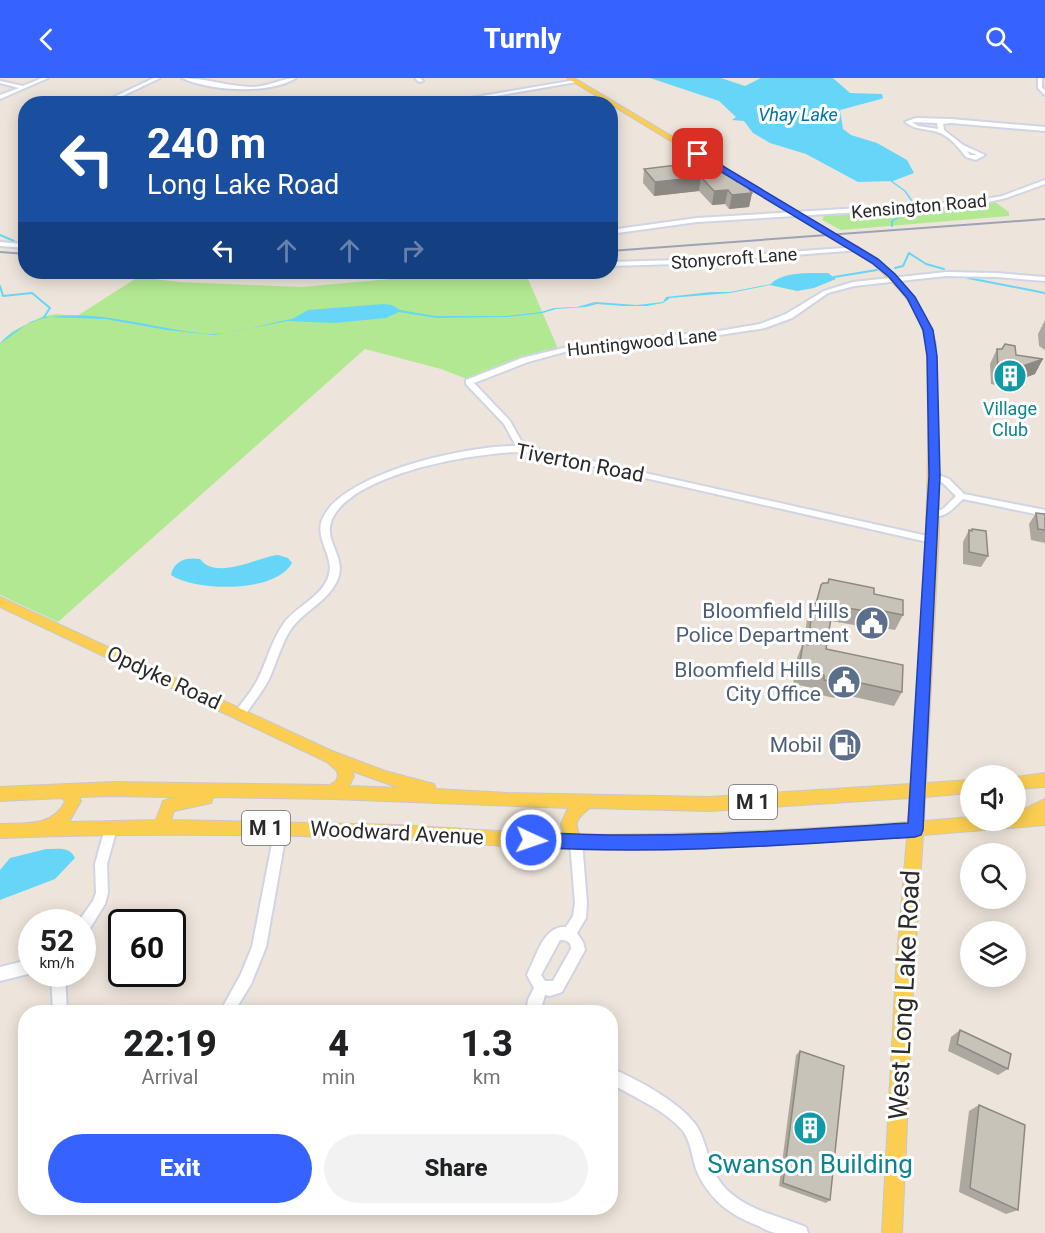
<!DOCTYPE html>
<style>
:root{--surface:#fff;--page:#f2f2f2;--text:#202124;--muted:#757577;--accent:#3662ff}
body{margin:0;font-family:Roboto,sans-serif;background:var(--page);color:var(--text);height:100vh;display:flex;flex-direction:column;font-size:22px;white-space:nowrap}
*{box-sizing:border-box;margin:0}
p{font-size:20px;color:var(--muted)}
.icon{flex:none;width:33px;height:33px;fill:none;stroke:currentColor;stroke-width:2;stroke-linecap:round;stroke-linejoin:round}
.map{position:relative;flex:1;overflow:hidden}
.side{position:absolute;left:18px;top:927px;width:600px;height:210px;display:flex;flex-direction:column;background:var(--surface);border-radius:24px;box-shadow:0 3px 15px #0003}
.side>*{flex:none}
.top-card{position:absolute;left:18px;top:18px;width:600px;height:183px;border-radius:24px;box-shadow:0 3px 15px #0003;background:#1a4fa0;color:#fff;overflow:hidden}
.controls{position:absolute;left:960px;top:687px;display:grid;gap:12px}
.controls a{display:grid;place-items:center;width:66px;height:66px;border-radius:50%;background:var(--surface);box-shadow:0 3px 15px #0003;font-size:30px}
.speed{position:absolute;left:18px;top:831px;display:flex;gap:12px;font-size:30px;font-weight:700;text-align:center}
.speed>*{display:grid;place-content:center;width:78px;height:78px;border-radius:50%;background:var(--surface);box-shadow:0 3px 15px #0003;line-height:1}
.speed small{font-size:15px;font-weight:400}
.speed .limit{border:3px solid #111;border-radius:9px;background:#fff;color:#111}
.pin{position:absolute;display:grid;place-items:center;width:51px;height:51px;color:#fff;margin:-26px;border-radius:12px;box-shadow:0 3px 9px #0006}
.me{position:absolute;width:66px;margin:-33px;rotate:93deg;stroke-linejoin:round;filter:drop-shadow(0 0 4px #0008)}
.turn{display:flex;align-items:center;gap:21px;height:126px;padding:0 30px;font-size:27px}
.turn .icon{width:78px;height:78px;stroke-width:2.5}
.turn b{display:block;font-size:42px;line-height:51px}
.lanes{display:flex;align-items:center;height:57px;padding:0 30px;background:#0003;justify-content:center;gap:30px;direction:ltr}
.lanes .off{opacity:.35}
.eta{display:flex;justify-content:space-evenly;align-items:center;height:102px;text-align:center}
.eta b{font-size:36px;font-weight:800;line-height:42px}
.action{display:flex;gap:12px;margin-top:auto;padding:12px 30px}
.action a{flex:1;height:69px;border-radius:36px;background:var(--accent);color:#fff;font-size:24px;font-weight:800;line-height:69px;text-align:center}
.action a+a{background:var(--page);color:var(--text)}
header{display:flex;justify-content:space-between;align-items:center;height:78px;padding:0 30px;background:var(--accent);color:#fff;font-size:27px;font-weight:800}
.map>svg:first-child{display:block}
.green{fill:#b3e893}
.water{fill:#65d6f8}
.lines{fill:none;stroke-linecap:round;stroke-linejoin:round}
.stream-far1{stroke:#65d6f8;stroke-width:1.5}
.stream{stroke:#65d6f8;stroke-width:2}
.minor-casing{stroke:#d0d4e4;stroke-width:4}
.major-casing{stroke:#c8c8c8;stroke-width:2}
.minor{fill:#fff;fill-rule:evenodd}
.major{fill:#fbce52;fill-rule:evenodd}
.rail{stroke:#9da2b6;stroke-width:2}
.wall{fill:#aca89f}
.shaded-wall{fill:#8c8882}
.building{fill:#c8c3b9;stroke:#8c8882;stroke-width:1.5}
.route{fill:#3662ff;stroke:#2340a6;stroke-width:1.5}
.labels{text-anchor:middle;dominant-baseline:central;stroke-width:6;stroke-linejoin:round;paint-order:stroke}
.far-water-label{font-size:18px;font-style:italic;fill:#0373a5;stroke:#fff}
.far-street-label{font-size:18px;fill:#2a2a2a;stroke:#fff}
.far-culture-label{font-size:18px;fill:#0d838f;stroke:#fff}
.shield{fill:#fff;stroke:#6a6a6a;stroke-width:1.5}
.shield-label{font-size:20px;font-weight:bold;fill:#2a2a2a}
.street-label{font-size:21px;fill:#2a2a2a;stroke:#fff}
.service-label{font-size:21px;fill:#4e5e75;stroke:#fff;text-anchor:end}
.near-street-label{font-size:26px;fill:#2a2a2a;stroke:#fff}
.near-culture-label{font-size:26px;fill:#0d838f;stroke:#fff}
</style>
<header><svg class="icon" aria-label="back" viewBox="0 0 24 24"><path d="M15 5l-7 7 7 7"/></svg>Turnly<svg class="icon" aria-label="search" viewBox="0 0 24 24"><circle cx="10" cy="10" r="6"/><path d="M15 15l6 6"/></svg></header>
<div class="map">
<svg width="1045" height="1155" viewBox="0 0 1045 1155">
<rect width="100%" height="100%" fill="#ede5db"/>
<path class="green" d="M995,124L1009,134V138L841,152L822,142L824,138L977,127Z
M469,194H525L559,273L472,303L441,291L365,271L58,544L0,517V265L13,253L43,238L57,236L77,238L138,199L179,204L301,209Z"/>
<path class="water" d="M650,0H721L745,8L761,0H833L850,15L882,16L883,20L881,21L840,32L843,51L851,57L877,65L907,82L914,95L893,103L858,104L806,76L770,65L753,55L744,43L732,42L736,39L719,23Z
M828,195L836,201L814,210L797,213L770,207L730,215L670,220L663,225L647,228H624L597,226L586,229L556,231L543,235L508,239L436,240L399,234L386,240L334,245L288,243L214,257L167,252L105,241L46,239L30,244L0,266C4,260 10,256 17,252C67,218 153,253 211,256C232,256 269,245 292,241L308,232L383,226L392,227L400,232L435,238H506L541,234L554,230L577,229L595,224L637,227L663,224L666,219L711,214H730L771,206C782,193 813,195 828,195Z
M278,477L288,480L292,485C276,515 196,514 171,497C174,482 187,479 200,481C216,503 258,479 278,477Z
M46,771C57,771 70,768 75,780L55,801L0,822V792L10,780Z"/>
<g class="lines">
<path class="stream-far1" d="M891,103L905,113L914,126
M906,136L913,132"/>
<path class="stream" d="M892,148V143L908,134
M0,157L14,163
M895,190L903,188L909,175L926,186L944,191
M834,199L877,192
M968,200L1045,215
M0,208L3,218L32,215L50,230L44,239"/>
<defs>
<path id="minor" d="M42,0H48L0,21V17L19,10L0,5V3L23,8Z
M154,0H160L106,26H99Z
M182,0C206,0 229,9 254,9C269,8 284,0 296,0C269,17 210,13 182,0Z
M415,0H420L423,3L419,4Z
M1038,0H1042V10L1045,12V17L1038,10Z
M575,2L577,4L449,26H435Z
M916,40L951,41L1045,49V53L951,45L943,46L944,52L963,67L985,77L976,82L966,79C959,70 949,57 937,54C925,50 915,52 905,44ZM912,44L937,45L938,51L918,48ZM967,73L977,77H970Z
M1045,102V106L1006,120L975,127L697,144L610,156V152L697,140L975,123L1002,118Z
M0,164L26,166V170L0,168Z
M857,169L860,171L859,172L678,186L610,188V184L678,182Z
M477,194H494C490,197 480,198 476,195Z
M946,194L996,195L1045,199V203L996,199L946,198L854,208L828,215L792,240L765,250L719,257L599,268L568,273L528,284L474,305L510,343L524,368L932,459L935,460L937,462L935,464L932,465L531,374C485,372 348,394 331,444C324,465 349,481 336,505C325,525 304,533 291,551C281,566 277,584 269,601C262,615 252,626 244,639L240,641L236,639L234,636L236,633C243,623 251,614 257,603C267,584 271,563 284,545C296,529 317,521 326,504C339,481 314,464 322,442C340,395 470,367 516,368L504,346L466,306V302L522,280L568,269L599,264L719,253L760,246L786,236L824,213L853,204Z
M934,395L949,401L964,416L1045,432V438L963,421C953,431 945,440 930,439L928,437L930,435L943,431L956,418L943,405L930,398Z
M111,745L115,746L117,750L107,786L108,815L105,826L87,855L82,856V844H78L93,823L96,815L95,786L105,750L107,746Z
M281,745L285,746L287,750L266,869L251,906L234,934H220L241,896L252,869L275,750L277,746Z
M576,758L580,760L582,764L587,825L586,840L577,855L583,864L585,872L562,914L550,918L545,917L540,934H526L528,922L534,910L527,897L529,892C537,877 544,847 566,849L573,838L575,825L570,764L572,760ZM560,862C567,862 571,864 571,871L553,903H545L541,897Z
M32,881V895L0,903V889Z
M51,896H65L67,934H53Z
M610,990C636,1000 689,1029 700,1054C709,1074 710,1095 727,1112C749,1133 779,1138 806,1149L808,1155C798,1155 786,1155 776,1155C770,1154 764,1151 759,1148C732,1138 711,1123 698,1096C692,1083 692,1065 683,1053C664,1031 635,1020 610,1005Z"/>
<path id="major" d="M567,0H574L878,181C906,207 925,228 936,266L939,454L926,705L970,702V715L925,719L924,743L970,739V742H1016V735L1045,721V747L923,757L914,893L902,1155H882L896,893L907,759C790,767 673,774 556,771C503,769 450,763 397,761C264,756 132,755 0,760V746C25,745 52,749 65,724L63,720L0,723V709L113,704L330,707L336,703L338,698L337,693L327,684L0,529V519L332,673L385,693L434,706L436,711L508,715L709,719L911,706C918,593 927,480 928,366C928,327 934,282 920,244C911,220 890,202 872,185ZM352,693L399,710L349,708L354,698ZM113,718L168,719H176L163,723L156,742L69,744L81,723L79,719ZM213,719L332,721L568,730L561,746L564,757L399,747L171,742L174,733L211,725ZM910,720L908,744C799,752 690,757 580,757C572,744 580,738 590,730L709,733Z
M1045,695V709L1016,711V699Z"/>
</defs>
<use href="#minor" class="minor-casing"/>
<use href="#major" class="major-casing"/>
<use href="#minor" class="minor"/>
<use href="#major" class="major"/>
<path class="rail" d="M610,173L1045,141
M0,174L26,176"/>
</g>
<path class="wall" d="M644,91L737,104L752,115L749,129L729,131L725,126L712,127L699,113L654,118L643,105Z
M1045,242V272L1039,268L1038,256Z
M997,271L1016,277L1035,296L1024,300L1019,311L991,306L990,286Z
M1036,435L1045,436V465L1031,462L1029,446Z
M972,451L988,478L981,489L963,486V464L969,452L971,453Z
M829,501L874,516L903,537L895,552L867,547L866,549L831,543L826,571L902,614L894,628L837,615L834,620L817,616L818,611L793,606L797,580L803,565L804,566L807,540L813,525L815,526L821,507L827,505Z
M960,952L1008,991L998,997L948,973L951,959Z
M800,973L830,1122L826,1125L779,1108L796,977Z
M979,1027L1018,1132L1006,1136L959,1114L969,1033Z"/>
<path class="shaded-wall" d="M701,99L699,113L654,118L655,104Z
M728,112L725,126L712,127L714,113Z
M752,115L749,129L729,131L732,117Z
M1043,281L1035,296L1024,300L1026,296L1023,288Z"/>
<path class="building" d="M718,82L737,104L743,103L752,115L732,117L728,112L714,113L701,99L655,104L644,91Z
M1005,266L1015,268L1016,277L1043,281L1023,288H1026V296L998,291L997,271H1002Z
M1036,435L1045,436V452L1038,451Z
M972,451L986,453L988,478L969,474V452L972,453Z
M829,501L874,510V516L903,522V537L873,531V534L833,528L826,571L903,587L902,614L842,601L841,606L824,602V597L799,591L803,565L808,567L813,525L816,526L821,507L823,505H828Z
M960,952L1011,976L1008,991L957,966Z
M800,973L844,988L830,1122L783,1105Z
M979,1027L1025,1047L1018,1132L970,1110Z"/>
<path class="route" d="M695,75H701L878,181L895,196L915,219L933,252L937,278L940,398L923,752L921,757L915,759C788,767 659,777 531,769L526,767L523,762L526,757L531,754C657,762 783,753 908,745L929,398L927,278L923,252L907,220L889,199L872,185L695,78Z"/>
<defs>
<symbol id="building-disc" viewBox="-11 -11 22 22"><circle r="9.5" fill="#0f9aa8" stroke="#fff"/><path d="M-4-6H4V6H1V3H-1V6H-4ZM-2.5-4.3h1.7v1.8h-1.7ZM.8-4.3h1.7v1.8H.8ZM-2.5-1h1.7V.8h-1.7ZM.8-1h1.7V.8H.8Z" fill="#fff"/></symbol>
<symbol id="civic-disc" viewBox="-11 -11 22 22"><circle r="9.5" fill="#5c6f8a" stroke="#fff"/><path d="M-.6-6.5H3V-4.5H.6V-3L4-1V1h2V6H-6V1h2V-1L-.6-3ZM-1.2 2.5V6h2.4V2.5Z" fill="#fff"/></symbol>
<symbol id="fuel-disc" viewBox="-11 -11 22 22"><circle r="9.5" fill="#5c6f8a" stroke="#fff"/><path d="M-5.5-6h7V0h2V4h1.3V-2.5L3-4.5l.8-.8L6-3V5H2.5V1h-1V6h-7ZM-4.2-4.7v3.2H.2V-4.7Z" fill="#fff"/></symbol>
</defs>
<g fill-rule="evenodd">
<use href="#building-disc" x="991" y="279" width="38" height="38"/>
<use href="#civic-disc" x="853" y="526" width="38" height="38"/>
<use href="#civic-disc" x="825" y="585" width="38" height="38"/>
<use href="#fuel-disc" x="826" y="648" width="38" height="38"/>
<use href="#building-disc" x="791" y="1031" width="38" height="38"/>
</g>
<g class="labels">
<g class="far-water-label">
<text x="798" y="36">Vhay Lake</text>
</g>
<g class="far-street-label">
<text transform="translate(919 128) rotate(-5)">Kensington Road</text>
<text transform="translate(734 180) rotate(-4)">Stonycroft Lane</text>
<text transform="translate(642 264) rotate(-6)">Huntingwood Lane</text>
</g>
<g class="far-culture-label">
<text x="1010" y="330">Village<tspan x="1010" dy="21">Club</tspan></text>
</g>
<g class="shield">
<rect x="729" y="707" width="48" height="34" rx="4.5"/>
<rect x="242" y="733" width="48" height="34" rx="4.5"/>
</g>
<g class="shield-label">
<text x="753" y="724">M 1</text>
<text x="266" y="750">M 1</text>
</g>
<g class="street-label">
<text transform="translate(580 385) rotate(11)">Tiverton Road</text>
<text transform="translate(164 600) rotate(25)">Opdyke Road</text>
<text transform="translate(397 755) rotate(3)">Woodward Avenue</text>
</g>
<g class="service-label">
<text x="849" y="533">Bloomfield Hills<tspan x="849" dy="24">Police Department</tspan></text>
<text x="821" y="592">Bloomfield Hills<tspan x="821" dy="24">City Office</tspan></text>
<text x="822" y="667">Mobil</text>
</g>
<g class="near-street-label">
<text transform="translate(904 917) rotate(-87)">West Long Lake Road</text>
</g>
<g class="near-culture-label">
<text x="810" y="1086">Swanson Building</text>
</g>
</g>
</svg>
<div class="controls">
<a><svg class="icon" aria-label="sound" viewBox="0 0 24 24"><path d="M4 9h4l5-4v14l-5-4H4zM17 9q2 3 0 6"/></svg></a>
<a><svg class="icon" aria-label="search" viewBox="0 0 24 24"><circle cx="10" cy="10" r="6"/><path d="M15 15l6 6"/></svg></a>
<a><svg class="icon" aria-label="layers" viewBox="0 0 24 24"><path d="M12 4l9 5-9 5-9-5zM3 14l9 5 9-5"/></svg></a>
</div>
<div class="speed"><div>52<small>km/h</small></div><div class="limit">60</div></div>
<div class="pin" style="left:698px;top:76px;background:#d93025"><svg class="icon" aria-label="arrive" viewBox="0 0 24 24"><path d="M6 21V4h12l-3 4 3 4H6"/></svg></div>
<svg class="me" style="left:531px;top:762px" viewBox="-20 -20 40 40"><circle r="17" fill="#3662ff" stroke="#fff" stroke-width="3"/><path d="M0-11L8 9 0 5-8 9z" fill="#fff"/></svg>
<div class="top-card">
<div class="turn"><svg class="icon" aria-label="left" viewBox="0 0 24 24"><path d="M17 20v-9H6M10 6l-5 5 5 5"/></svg><div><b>240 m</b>Long Lake Road</div></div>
<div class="lanes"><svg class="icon" aria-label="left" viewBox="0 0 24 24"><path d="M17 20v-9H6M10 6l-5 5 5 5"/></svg><svg class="icon off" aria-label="ahead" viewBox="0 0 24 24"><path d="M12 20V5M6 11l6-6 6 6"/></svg><svg class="icon off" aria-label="ahead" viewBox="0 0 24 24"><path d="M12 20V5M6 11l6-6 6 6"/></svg><svg class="icon off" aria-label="right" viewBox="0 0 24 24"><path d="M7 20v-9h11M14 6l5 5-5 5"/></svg></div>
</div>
<section class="side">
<div class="eta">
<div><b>22:19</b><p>Arrival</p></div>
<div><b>4</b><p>min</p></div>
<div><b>1.3</b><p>km</p></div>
</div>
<div class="action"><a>Exit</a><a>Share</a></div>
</section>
</div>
